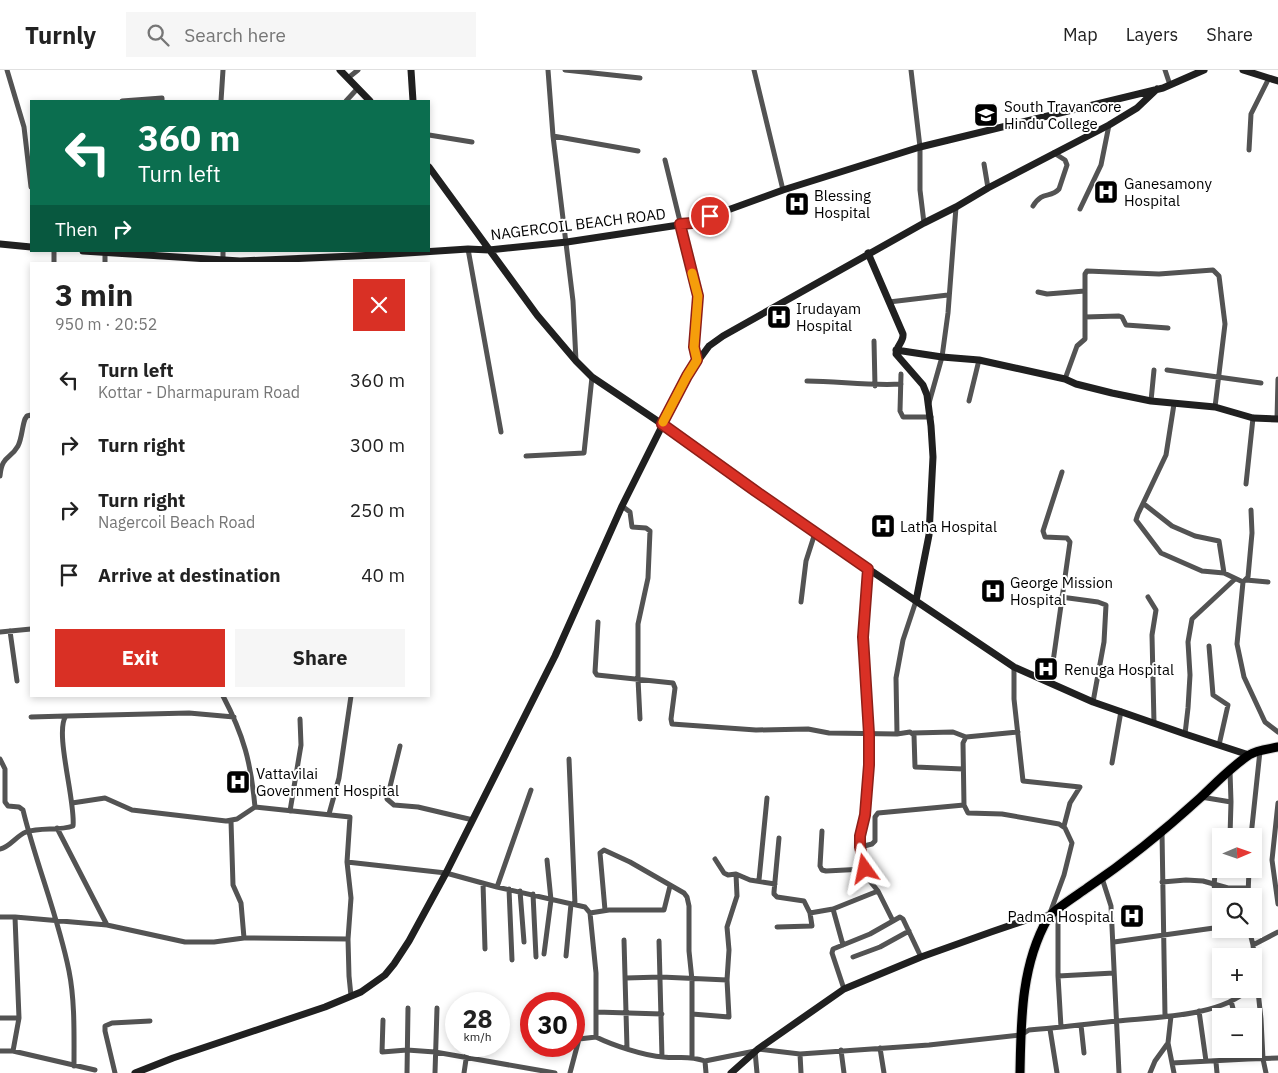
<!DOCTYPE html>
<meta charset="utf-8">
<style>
:root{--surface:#fff;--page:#f6f6f6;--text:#222;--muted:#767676;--line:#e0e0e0;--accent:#d93025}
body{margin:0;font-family:"IBM Plex Sans",sans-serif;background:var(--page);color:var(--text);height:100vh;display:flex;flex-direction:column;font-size:19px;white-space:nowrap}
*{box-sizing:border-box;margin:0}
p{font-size:16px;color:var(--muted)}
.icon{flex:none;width:28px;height:28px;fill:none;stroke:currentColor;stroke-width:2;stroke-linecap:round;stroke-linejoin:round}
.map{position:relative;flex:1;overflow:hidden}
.drawer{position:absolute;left:30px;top:192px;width:400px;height:435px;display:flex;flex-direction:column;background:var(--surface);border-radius:0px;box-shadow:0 2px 8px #0003}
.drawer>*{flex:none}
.top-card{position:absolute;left:30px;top:30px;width:400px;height:152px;border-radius:0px;box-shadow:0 2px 8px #0003;background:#0b6e4f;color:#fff;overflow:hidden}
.needle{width:32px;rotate:88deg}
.fabs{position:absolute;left:1212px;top:758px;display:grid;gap:10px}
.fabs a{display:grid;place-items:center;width:50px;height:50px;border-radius:0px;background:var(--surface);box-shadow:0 2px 8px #0003;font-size:25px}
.speed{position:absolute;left:445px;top:922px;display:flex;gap:10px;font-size:25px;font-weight:700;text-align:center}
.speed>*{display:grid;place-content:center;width:65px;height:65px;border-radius:50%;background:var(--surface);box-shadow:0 2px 8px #0003;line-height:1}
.speed small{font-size:12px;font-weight:400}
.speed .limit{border:8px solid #d22;background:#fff;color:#111}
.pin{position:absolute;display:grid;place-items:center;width:42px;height:42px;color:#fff;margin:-21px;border:2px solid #fff;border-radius:50%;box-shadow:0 1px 5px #0007}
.me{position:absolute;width:55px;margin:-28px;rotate:348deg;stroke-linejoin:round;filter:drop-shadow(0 0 4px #0008)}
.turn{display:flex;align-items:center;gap:18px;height:105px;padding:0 25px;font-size:22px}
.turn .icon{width:65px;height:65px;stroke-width:2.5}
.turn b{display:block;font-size:35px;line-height:42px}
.then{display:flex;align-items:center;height:48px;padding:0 25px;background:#0003;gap:10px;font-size:19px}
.round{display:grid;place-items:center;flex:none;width:52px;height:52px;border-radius:0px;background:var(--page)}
.overview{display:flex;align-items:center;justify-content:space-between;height:85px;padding:0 25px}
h1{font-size:30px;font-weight:700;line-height:38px}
.cta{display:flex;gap:10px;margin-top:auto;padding:10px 25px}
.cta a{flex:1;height:58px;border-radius:0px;background:var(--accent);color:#fff;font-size:20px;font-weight:700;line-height:58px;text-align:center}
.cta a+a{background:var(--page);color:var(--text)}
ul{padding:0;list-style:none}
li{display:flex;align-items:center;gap:15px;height:65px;padding:0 25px}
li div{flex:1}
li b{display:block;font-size:19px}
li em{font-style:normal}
header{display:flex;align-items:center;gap:30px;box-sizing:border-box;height:70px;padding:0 25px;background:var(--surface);border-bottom:1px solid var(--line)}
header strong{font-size:24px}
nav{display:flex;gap:28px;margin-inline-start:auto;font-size:18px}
.search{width:350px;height:45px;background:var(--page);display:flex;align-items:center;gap:12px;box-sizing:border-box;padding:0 18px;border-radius:0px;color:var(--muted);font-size:19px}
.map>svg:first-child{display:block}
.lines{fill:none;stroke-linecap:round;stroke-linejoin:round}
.highway-casing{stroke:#dbdbdb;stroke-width:11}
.street{stroke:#535353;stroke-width:5}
.secondary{stroke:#202020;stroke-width:7}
.highway{stroke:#000;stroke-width:9}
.route-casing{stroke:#8d1f18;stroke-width:12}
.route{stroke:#d93025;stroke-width:9}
.slow{stroke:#f59e0b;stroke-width:9}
.labels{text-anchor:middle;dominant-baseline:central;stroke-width:4;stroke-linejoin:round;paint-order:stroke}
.poi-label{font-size:15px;fill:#000;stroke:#fff;text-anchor:start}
.street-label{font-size:15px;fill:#000;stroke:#fff}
</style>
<header>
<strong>Turnly</strong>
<div class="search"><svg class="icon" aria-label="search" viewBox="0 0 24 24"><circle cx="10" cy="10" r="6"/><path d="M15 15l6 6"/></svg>Search here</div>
<nav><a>Map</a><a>Layers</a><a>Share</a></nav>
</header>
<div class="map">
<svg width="1278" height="1003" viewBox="0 0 1278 1003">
<rect width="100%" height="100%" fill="#fff"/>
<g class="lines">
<defs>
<path id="highway" d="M1020,1003C1021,950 1021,895 1048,848C1053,840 1079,824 1087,818C1127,791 1165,760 1200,728C1216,713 1231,697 1249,685C1257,680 1269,679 1278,677"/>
</defs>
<use href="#highway" class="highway-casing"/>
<path class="street" d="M7,0L24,57L31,117
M548,0L553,66L573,231L576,291
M565,0L640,8
M754,0L783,120
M911,0L920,77V120L924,153
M1165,0L1170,15
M348,8L358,0
M122,31L162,28V31
M221,31L223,0
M346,31L358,18
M429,65L472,72
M553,66L638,81
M1249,80L1251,44L1269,8
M665,90L698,225L694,277L697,290
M984,94L988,118
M1033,136C1043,120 1050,129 1059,119L1067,95L1065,90L1054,83
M1080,139L1101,95L1109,55
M468,179L501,362
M223,181V190
M54,194V181
M105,194V184
M1038,222L1047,224L1085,221
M889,232L948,225
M1085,247L1119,246L1122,247L1126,255L1168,258
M874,271L875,316
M1167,300L1261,313
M901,304L900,341L903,347H931
M1065,309L1077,276L1085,269V204L1087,201L1159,204L1213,200L1219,206L1225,254L1215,337
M807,311C838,311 869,316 901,314
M969,331L979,290
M1151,331L1154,300
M929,333L942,287L948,243L956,137
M1277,349L1278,309
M526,386L584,383L592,307
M0,406C2,385 10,390 18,376C22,368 22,357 25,349L27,346L31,345
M1246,414L1253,348
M1144,434L1172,456L1195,466L1219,471L1224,503L1202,501L1161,483L1136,450L1138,444L1166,385L1174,334
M622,436L630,442L632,457L646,458L650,461L648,508L638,554V609L640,649
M868,499L863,567L869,664V695L860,777L869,810L878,821L893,851L900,847L903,849L921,887
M1224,503L1243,512L1237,574L1244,607L1265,652L1278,662
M1246,510L1268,512
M1243,512L1248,507L1252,463L1251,440
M1061,527L1098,532L1106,535L1104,572L1093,632
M1148,527L1156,540L1152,565L1154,653
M801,532L806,491L815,463
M598,552L595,602L597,605L673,613L675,618L671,649L672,654L756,660L808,659L829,663L897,664L910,662L914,665L915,697L963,699
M10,561L17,611
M0,562L31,559
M1209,576L1213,625L1228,635L1219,675
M1014,597V629L1023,711L1080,717L1070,733L1064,756
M1050,613L1070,472L1067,468L1045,467L1043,461L1062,402
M31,647L66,646
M1018,662L966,667L963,673L964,735L968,743L1002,744L1059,754L1065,758L1072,773L1064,805L1050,843
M913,663L953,662L966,667
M897,664L896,608L903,570L916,531
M1185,664L1188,638L1190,605L1188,572L1192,549L1235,509
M400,676L387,729L394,735L418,737L473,750
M0,689L5,699V732L8,736L19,737L23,740C36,794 58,846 69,901C75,931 74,965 74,996
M569,689L575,834
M1112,693L1121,641
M1230,701L1231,732
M1201,727L1231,732L1230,766
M72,733L105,728L132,740L226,751L237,749L255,737
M1278,733L1272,790L1278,834
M290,741L301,675L300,649
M329,744L339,708L351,626
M231,751L233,815L241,833L244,868
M57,758L107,855
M822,761L820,796L822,800L826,801L865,799
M1162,762L1165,946
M1251,766L1260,681
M779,768L774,822V824L777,827L804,831L810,843L833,839L878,821
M860,777L872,774L875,771V747L878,743L964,735
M0,779C10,777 16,766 26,762C41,757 59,761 73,756C76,733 54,661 66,646L189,643L234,647
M715,789L724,803L728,805L736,804L750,810L775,814
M347,792L446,803L497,817L585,837L590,843L596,903V967C612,975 645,986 663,987C680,989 687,985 705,991L706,1003
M1102,808L1111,836L1119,1003
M759,810L767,728
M1162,812L1186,810L1203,811L1228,818H1248
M483,813L485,879
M1214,816L1217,779H1221
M497,817L531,720
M509,819L512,890
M520,821L524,872
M533,824L536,887
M1248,826L1249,799
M833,839L843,875
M605,840L600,783L604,780L630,792L684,823L687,827L689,836V881L692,910V987
M1058,840V906L1061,957
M590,843L609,840H664L670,816
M0,847H15L107,855L185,872H214L244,868L348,869L351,828L347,792L350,747L255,737C251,693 244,666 223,626
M777,857L812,856L810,843
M1249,859L1253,875L1278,862
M348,869L349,906L351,926
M624,870L627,978
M659,871L662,987
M1114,872L1221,857
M1253,875L1261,949L1263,989L1266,1003
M544,884L551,830L547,790
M566,886L571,834
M853,887L880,877L909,861
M1058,906L1114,903
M626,908L661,907L727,910
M844,919L832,883L833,879L870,864L893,851
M1231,931L1235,946
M477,934L478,931
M1199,941L1206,991
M596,942L662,944
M692,944L729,947L727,910L729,880L727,857L737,826L736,804
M0,948H19L15,847
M383,950L382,982L407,980L435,982L555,1003
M1081,955L1084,983
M1050,959L1057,1003
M1168,973L1174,1003
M880,978L884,1003
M758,979L800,984L929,975L1021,965L1029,960C1058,958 1088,954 1117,951C1155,947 1220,947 1249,919
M841,980L844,1003
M0,981H13L95,1000
M13,981L19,948
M800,984L801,1003
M1248,989L1278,988
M705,991L755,981L757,1003
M1216,992L1217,1003
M1172,993L1248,989L1245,979
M115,1003L105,961V956L112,953L150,951
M407,1003L408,938
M435,1003L437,938
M464,1003L468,976
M570,1003L579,969L596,967
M1150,1003L1155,991L1168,973L1171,946"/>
<path class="secondary" d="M340,0L370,31
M411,0L413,31
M1243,0L1278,11
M429,97L537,245L576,291L592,307L662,354L815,463L1014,597L1093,632L1185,664L1249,685
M0,174L31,177
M83,181L240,191L377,185L468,179L489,180L567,172L692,153L783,120L920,77L1163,18L1204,0
M868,183L903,264C904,272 896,276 896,284L923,315L927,325L931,356L933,387L929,465L916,531
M896,280L942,287L979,290L1065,309L1076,314L1112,323L1151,331L1215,337L1253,348L1278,349
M135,1003L173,988L325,937L361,922L385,905L394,894L409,871L446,803L555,586L622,436L687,306L709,276L723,266L924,153L956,137L988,118L1109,55L1137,38L1157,19
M731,1003L758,979L844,919L921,887L991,862L1035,847L1049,846"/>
<use href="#highway" class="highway"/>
</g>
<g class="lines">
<defs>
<path id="route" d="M710,146L692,153L680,154L698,226L694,277L697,290L687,306L662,354L754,420L868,499L863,567L869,664V695L865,745L860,766V777L865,799"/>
</defs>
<use href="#route" class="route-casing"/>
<use href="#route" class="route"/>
<path class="slow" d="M663,352L687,306L697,290L694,277L698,226L692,203"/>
</g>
<defs>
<symbol id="university-square" viewBox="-11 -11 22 22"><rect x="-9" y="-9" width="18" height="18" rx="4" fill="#000" stroke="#fff"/><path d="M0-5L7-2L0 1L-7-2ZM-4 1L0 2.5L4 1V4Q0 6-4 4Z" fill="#fff"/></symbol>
<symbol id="hospital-square" viewBox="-11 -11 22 22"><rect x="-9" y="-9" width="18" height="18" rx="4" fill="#000" stroke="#fff"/><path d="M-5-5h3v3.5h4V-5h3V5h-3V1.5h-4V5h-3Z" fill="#fff"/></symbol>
</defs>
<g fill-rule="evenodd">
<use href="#university-square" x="972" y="31" width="28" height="28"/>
<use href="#hospital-square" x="1092" y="108" width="28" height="28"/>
<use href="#hospital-square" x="783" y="120" width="28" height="28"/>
<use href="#hospital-square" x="765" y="233" width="28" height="28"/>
<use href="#hospital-square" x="869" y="442" width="28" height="28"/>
<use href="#hospital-square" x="979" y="507" width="28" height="28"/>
<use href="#hospital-square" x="1032" y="585" width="28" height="28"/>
<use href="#hospital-square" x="224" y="698" width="28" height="28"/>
<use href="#hospital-square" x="1118" y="832" width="28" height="28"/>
</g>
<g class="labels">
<g class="poi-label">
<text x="1004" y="36">South Travancore<tspan x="1004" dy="17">Hindu College</tspan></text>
<text x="1124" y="113">Ganesamony<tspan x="1124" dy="17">Hospital</tspan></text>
<text x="814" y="125">Blessing<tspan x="814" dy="17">Hospital</tspan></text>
<text x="796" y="238">Irudayam<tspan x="796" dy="17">Hospital</tspan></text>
<text x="900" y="456">Latha Hospital</text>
<text x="1010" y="512">George Mission<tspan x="1010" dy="17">Hospital</tspan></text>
<text x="1064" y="599">Renuga Hospital</text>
<text x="256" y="703">Vattavilai<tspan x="256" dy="17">Government Hospital</tspan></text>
<text x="1114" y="846" text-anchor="end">Padma Hospital</text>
</g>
<g class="street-label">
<text transform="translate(578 154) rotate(-7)">NAGERCOIL BEACH ROAD</text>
</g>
</g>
</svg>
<div class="fabs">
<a><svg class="needle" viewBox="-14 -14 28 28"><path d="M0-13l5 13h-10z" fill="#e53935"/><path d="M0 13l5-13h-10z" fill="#767676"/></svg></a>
<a><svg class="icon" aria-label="search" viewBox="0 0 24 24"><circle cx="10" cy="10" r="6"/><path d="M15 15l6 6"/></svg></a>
<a>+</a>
<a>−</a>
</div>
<div class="speed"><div>28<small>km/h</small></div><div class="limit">30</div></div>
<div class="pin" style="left:710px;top:146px;background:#d93025"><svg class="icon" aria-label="arrive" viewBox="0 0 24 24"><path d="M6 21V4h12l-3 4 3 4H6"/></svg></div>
<svg class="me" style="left:865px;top:799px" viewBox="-20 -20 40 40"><path d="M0-17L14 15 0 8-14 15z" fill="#d93025" stroke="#fff" stroke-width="4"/></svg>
<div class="top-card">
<div class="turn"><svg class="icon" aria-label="left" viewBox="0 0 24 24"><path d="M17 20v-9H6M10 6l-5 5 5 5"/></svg><div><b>360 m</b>Turn left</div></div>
<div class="then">Then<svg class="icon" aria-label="right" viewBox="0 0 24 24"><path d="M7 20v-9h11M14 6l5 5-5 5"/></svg></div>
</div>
<section class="drawer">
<div class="overview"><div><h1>3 min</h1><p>950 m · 20:52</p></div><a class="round" style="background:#d93025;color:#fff"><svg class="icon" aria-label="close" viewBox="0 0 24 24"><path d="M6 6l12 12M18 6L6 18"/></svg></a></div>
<ul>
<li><svg class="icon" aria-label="left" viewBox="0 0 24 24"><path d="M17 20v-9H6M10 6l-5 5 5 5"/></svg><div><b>Turn left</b><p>Kottar - Dharmapuram Road</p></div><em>360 m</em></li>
<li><svg class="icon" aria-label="right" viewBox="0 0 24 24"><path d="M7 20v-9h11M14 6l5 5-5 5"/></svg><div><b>Turn right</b></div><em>300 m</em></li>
<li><svg class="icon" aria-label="right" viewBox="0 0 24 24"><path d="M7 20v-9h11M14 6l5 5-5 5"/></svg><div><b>Turn right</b><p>Nagercoil Beach Road</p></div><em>250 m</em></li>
<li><svg class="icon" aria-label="arrive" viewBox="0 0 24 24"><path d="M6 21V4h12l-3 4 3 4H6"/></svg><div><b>Arrive at destination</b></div><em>40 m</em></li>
</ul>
<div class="cta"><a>Exit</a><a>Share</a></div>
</section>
</div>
